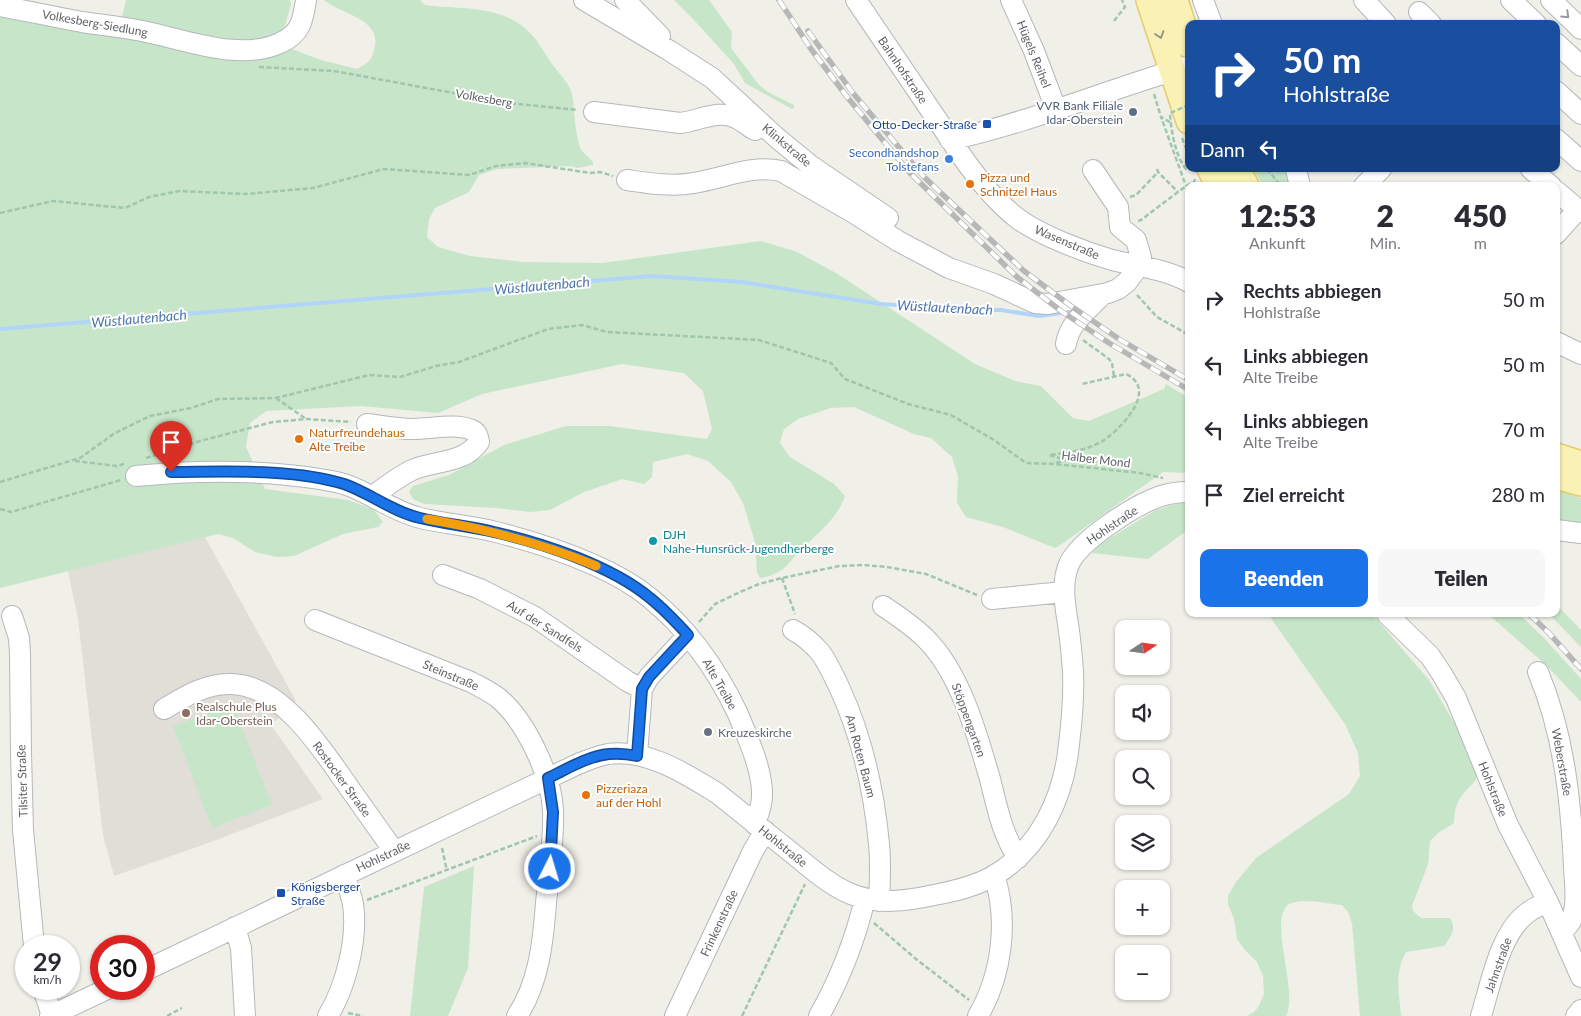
<!DOCTYPE html>
<html lang="de">
<meta charset="utf-8">
<style>
:root{--surface:#fff;--page:#f7f7f7;--text:#2b2b33;--muted:#7c7c81;--accent:#1a73e8}
body{margin:0;font-family:Lato,sans-serif;background:var(--page);color:var(--text);height:100vh;display:flex;flex-direction:column;font-size:19px;white-space:nowrap}
*{box-sizing:border-box;margin:0}
p{font-size:16px;color:var(--muted)}
.icon{flex:none;width:28px;height:28px;fill:none;stroke:currentColor;stroke-width:2;stroke-linecap:round;stroke-linejoin:round}
.map{position:relative;flex:1;overflow:hidden}
.side{position:absolute;left:1185px;top:182px;width:375px;height:435px;display:flex;flex-direction:column;background:var(--surface);border-radius:10px;box-shadow:0 1px 4px #0004}
.side>*{flex:none}
.hud{position:absolute;left:1185px;top:20px;width:375px;height:152px;border-radius:10px;box-shadow:0 1px 4px #0004;background:#1a4fa0;color:#fff;overflow:hidden}
.needle{width:32px;rotate:77deg}
.controls{position:absolute;left:1115px;top:620px;display:grid;gap:10px}
.controls a{display:grid;place-items:center;width:55px;height:55px;border-radius:10px;background:var(--surface);box-shadow:0 1px 4px #0004;font-size:25px}
.speed{position:absolute;left:15px;top:935px;display:flex;gap:10px;font-size:25px;font-weight:700;text-align:center}
.speed>*{display:grid;place-content:center;width:65px;height:65px;border-radius:50%;background:var(--surface);box-shadow:0 1px 4px #0004;line-height:1}
.speed small{font-size:12px;font-weight:400}
.speed .limit{border:8px solid #d22;background:#fff;color:#111}
.pin{position:absolute;display:grid;place-items:center;width:42px;height:42px;color:#fff;margin:-51px -21px;border-radius:50% 50% 50% 0;rotate:-45deg;box-shadow:0 0 5px #0007}
.pin .icon{rotate:45deg}
.me{position:absolute;width:55px;margin:-28px;rotate:5deg;stroke-linejoin:round;filter:drop-shadow(0 0 4px #0008)}
.turn{display:flex;align-items:center;gap:18px;height:105px;padding:0 15px;font-size:22px}
.turn .icon{width:65px;height:65px;stroke-width:2.5}
.turn b{display:block;font-size:35px;line-height:42px}
.then{display:flex;align-items:center;height:48px;padding:0 15px;background:#0003;gap:10px;font-size:19px}
.eta{display:flex;justify-content:space-evenly;align-items:center;height:85px;text-align:center}
.eta b{font-size:30px;font-weight:800;line-height:35px}
.action{display:flex;gap:10px;margin-top:auto;padding:10px 15px}
.action a{flex:1;height:58px;border-radius:10px;background:var(--accent);color:#fff;font-size:20px;font-weight:800;line-height:58px;text-align:center}
.action a+a{background:var(--page);color:var(--text)}
ul{padding:0;list-style:none}
li{display:flex;align-items:center;gap:15px;height:65px;padding:0 15px}
li div{flex:1}
li b{display:block;font-size:19px}
li em{font-style:normal}
.map>svg:first-child{display:block}
.education{fill:#e0ded7}
.green{fill:#c7e5c9}
.lines{fill:none;stroke-linecap:round;stroke-linejoin:round}
.stream{stroke:#b0d5f9;stroke-width:4}
.minor-casing{stroke:#b5b8bb;stroke-width:22}
.major-casing{stroke:#e8cb6a;stroke-width:28}
.path{stroke:#a0c6ae;stroke-width:2.5;stroke-dasharray:5 2.5;stroke-linecap:butt}
.minor{stroke:#fff;stroke-width:20}
.major{stroke:#f9f2b4;stroke-width:25}
.rail-casing{stroke:#b6b7b7;stroke-width:5.5}
.rail{stroke:#fff;stroke-width:4;stroke-dasharray:11;stroke-linecap:butt}
.path-bridge{stroke:#a0c6ae;stroke-width:2.5;stroke-dasharray:5 2.5;stroke-linecap:butt}
.oneway{stroke:#979a9c}
.oneway2{stroke:#959582}
.route-casing{stroke:#114b97;stroke-width:12}
.route{stroke:#1a73e8;stroke-width:9}
.slow{stroke:#f59e0b;stroke-width:9}
.service-dot{fill:#5c6f8a;stroke:#fff;stroke-width:2}
.transit-dot{fill:#1a4fb4;stroke:#fff;stroke-width:2}
.shop-dot{fill:#3f7fe0;stroke:#fff;stroke-width:2}
.food-dot{fill:#e8710a;stroke:#fff;stroke-width:2}
.culture-dot{fill:#0f9aa8;stroke:#fff;stroke-width:2}
.education-dot{fill:#8d6e63;stroke:#fff;stroke-width:2}
.worship-dot{fill:#6b7280;stroke:#fff;stroke-width:2}
.labels{text-anchor:middle;dominant-baseline:central;stroke-width:4;stroke-linejoin:round;paint-order:stroke}
.street-label{font-size:12px;fill:#5f6367;stroke:#fff}
.service-label{font-size:12px;fill:#4e5e75;stroke:#fff;text-anchor:end}
.transit-label{font-size:12px;fill:#164399;stroke:#fff;text-anchor:end}
.shop-label{font-size:12px;fill:#366cbe;stroke:#fff;text-anchor:end}
.food-label{font-size:12px;fill:#c56008;stroke:#fff;text-anchor:start}
.culture-label{font-size:12px;fill:#0d838f;stroke:#fff;text-anchor:start}
.education-label{font-size:12px;fill:#785e54;stroke:#fff;text-anchor:start}
.worship-label{font-size:12px;fill:#5b616d;stroke:#fff;text-anchor:start}
.water-label{font-size:14px;font-style:italic;fill:#4c76ab;stroke:#fff}
</style>
<div class="map">
<svg width="1581" height="1016" viewBox="0 0 1581 1016">
<rect width="100%" height="100%" fill="#f0efe8"/>
<path class="education" d="M205,537L296,701L271,725L323,799L211,842L114,876L103,835L78,619L68,571Z"/>
<path class="green" d="M126,0H290L291,4L283,33L289,48L321,60L357,69C370,62 372,60 375,46C380,18 340,14 324,0H420L425,5C461,10 502,4 530,33C539,42 544,53 552,64C560,75 571,84 573,99C574,111 576,142 582,151C585,155 590,158 593,162V165L578,168L571,166L497,169L479,175L469,192L435,208L429,219L427,237L438,247L470,256L523,262L603,263L761,241L797,252L836,273L975,364L1015,381L1041,386L1073,418L1089,421L1164,389L1166,384L1189,398V473L1163,472L1059,546L1055,548L1003,527L966,517L957,503L958,476L952,457L931,438L914,434L854,407L831,408L798,419L784,429L780,443L790,457L834,484L845,496C837,520 815,535 798,553C792,559 788,565 782,570C775,574 768,577 760,578L757,572L755,542L743,503L731,482L708,461L687,454L653,462L652,477L644,484L622,479L584,492L550,510L530,512L496,508L424,504L413,499L409,492L413,486L449,475L504,445L566,426H609L707,439L712,429L703,391L684,373L622,364L482,394L438,413L361,406L266,411L250,423L246,447L265,489L348,500L373,509L383,522L378,527L343,534L294,556L277,557L255,552L233,538L218,534L0,588V11L118,33Z
M674,0H709L732,32L731,48L759,85L768,92L794,105V108L792,109L745,83L734,64L693,19Z
M1258,169H1290L1292,186H1263L1255,172Z
M1556,490L1581,498V525L1556,523Z
M1181,502H1189V529L1148,559L1092,553L1100,544L1156,510Z
M1556,604L1581,630V647L1549,614H1556Z
M1268,614H1372L1429,680L1463,738L1477,769L1476,780C1461,796 1455,800 1454,823L1438,833L1430,841L1428,864L1412,906L1413,911L1421,918H1450C1457,929 1451,936 1444,946L1406,952C1394,975 1399,991 1401,1016H1360L1352,923L1348,912L1342,905C1329,904 1301,897 1289,904C1267,918 1299,991 1286,1016H1247L1254,1012L1259,1006L1264,994L1263,976L1257,962L1245,950L1237,939L1234,919L1228,904V896L1236,882L1256,858L1349,794L1360,776L1358,753L1345,724Z
M1488,614H1519L1543,637L1581,679V702L1546,665Z
M233,704L272,805L212,828L173,726Z
M474,866L468,968L448,1016H410L424,887Z"/>
<g class="lines">
<path class="stream" d="M0,329L652,276L742,282L881,304L972,310H1001L1039,316L1075,311"/>
<defs>
<path id="minor" d="M584,0L670,51L712,78L777,138L810,165L888,218
M625,0L660,36
M856,0L961,155C977,178 995,201 1017,218C1039,235 1085,252 1112,260C1137,266 1165,269 1189,282
M1011,0L1034,51L1056,109
M1203,0L1212,24
M1364,0L1386,24
M1511,0L1536,24
M1551,0L1581,29
M0,6C27,11 55,17 82,22C102,25 123,27 142,31C184,39 239,62 280,43C301,34 303,20 306,0
M1419,12L1431,24
M1556,43L1581,66
M1556,91L1581,114
M594,112L680,123C699,121 720,108 738,119C744,122 749,127 755,130
M1556,139L1581,161
M950,140C1032,122 1109,89 1189,66
M1296,169L1300,186
M1531,169L1551,186
M627,180C648,183 671,187 693,183C721,179 753,164 781,171L854,213L898,241L949,268L994,284L1035,303L1048,304L1108,293L1118,289L1127,282L1139,266L1141,257L1136,240L1120,227L1118,207L1093,170
M1364,186L1381,169
M1556,191L1581,212
M1556,234L1578,209
M1556,342L1581,354
M1066,344C1069,323 1088,310 1102,295
M367,424C382,426 398,429 413,429C432,429 454,423 472,430C477,432 478,436 479,442C464,464 435,460 412,470C398,477 385,487 373,496
M136,476C186,471 238,470 288,475C307,477 326,479 344,484C369,492 391,510 417,517C441,524 470,525 496,532C546,545 610,565 650,598C688,629 716,668 737,712C747,736 763,770 762,796C762,806 758,815 755,824
M1556,530L1581,533
M443,575L480,589L535,617L627,681L642,689
M992,599L1064,592
M883,606C898,616 913,626 925,638C960,672 977,734 990,779C997,807 1002,834 1018,858
M1387,614L1430,656L1442,674L1456,698L1508,825L1548,902L1581,977
M12,616L19,638L20,654L21,753L23,830L34,946
M315,620L471,682C480,687 489,691 497,697C525,719 552,776 553,811C554,842 549,873 546,903C543,942 539,983 517,1016
M793,630C804,636 812,643 820,652C828,663 834,676 840,689C862,737 874,791 879,844C881,863 880,882 879,901
M1538,672C1564,734 1571,801 1574,867C1575,884 1578,906 1571,921C1569,926 1565,928 1561,931
M164,709C184,697 206,683 231,684C283,685 323,751 350,789C365,810 379,830 394,851
M637,755L642,689L649,677L688,635
M235,927L241,948L245,1016
M144,971L578,764C588,760 597,756 608,754C646,748 686,774 717,793C742,813 767,833 792,853C811,868 829,885 851,894C878,905 907,901 934,895C955,891 977,886 995,875C1041,847 1064,796 1069,744C1072,720 1074,695 1073,671C1072,658 1071,645 1069,631C1066,609 1060,586 1069,564C1080,540 1136,504 1161,496C1170,493 1180,492 1189,492
M43,989L52,1015
M50,1016L107,989
M328,1016C346,986 358,939 353,904C351,894 347,884 344,875
M675,1016L753,851L765,831
M819,1016C840,979 855,940 865,899
M978,1016C1002,975 1009,920 994,875
M1481,1016C1491,984 1500,930 1530,911C1535,907 1542,905 1548,902
M1576,1016L1581,1010"/>
<path id="major" d="M1149,0L1189,121
M1175,0L1189,45
M1210,169L1219,186
M1237,169L1246,186
M1556,456L1581,464
M1556,476L1581,483"/>
</defs>
<use href="#minor" class="minor-casing"/>
<use href="#major" class="major-casing"/>
<path class="path" d="M1114,21L1125,7L1122,0
M259,67L334,71L508,103L578,110
M1154,94L1161,117
M1170,122L1161,117L1186,186
M1182,138L1189,156
M1157,169L1158,172L1178,192
M1267,169L1281,186
M1130,197L1136,195L1158,172
M0,213L53,201L125,208L149,197L179,191L246,194L313,188L384,169L469,175L496,166L525,163L590,173L600,172L613,176
M1138,221L1141,220L1186,186L1194,182L1195,179
M1137,295L1157,317L1189,335
M1083,340L1109,359L1112,363L1114,376
M276,398L306,419
M146,458L200,441L273,422L307,419L351,422
M75,461L117,466L124,464
M1056,463L1066,460L1049,455C1067,453 1084,451 1101,442C1119,431 1160,390 1126,374L1082,384
M0,482L80,458L115,433L150,416L191,408L218,399L276,398L369,375L400,377L436,366L459,362L548,329L582,325L607,332L759,340L831,363L845,379L908,404L951,415L994,440L1026,463L1055,464L1140,473L1163,478
M0,509L11,512L121,480
M782,578L795,614
M699,622L715,604L740,592L759,584L782,578L839,566L864,565L887,567L926,574L977,595
M442,848L447,871
M367,900L537,836
M874,923L916,959L969,1000
M348,1013L363,1016
M167,1016L182,1008
M742,1016L805,884"/>
<use href="#minor" class="minor"/>
<use href="#major" class="major"/>
<defs>
<path id="rail" d="M779,0L811,49L848,98L909,172L1017,277L1061,311L1109,343L1189,390
M808,31L853,93L924,177L1024,271L1071,306L1119,339L1189,380
M1529,614L1548,632L1581,669"/>
</defs>
<use href="#rail" class="rail-casing"/>
<use href="#rail" class="rail"/>
<path class="path-bridge" d="M1189,105L1170,113C1171,130 1175,155 1186,169H1191"/>
</g>
<defs><path id="oneway-chevron" d="M-2-3.5L2.5 0L-2 3.5" fill="none" stroke-width="1.6" stroke-linecap="round" stroke-linejoin="round" transform="scale(1.25)"/></defs>
<use class="oneway" href="#oneway-chevron" transform="translate(1566 15) rotate(44)"/>
<use class="oneway2" href="#oneway-chevron" transform="translate(1160 35) rotate(72)"/>
<g class="lines">
<defs>
<path id="route" d="M171,472C224,472 293,468 344,484C370,493 393,512 420,518C444,524 470,526 494,532C543,543 612,566 650,598C664,609 676,622 688,635L649,677L642,689L637,756C628,754 619,753 609,754C588,756 567,769 548,778L553,812L550,869"/>
</defs>
<use href="#route" class="route-casing"/>
<use href="#route" class="route"/>
<path class="slow" d="M427,519C486,529 542,543 596,566"/>
</g>
<circle class="service-dot" cx="1133" cy="112" r="5"/>
<g class="transit-dot">
<rect x="982" y="119" width="10" height="10" rx="2.5"/>
<rect x="276" y="888" width="10" height="10" rx="2.5"/>
</g>
<circle class="shop-dot" cx="949" cy="159" r="5"/>
<g class="food-dot">
<circle cx="970" cy="184" r="5"/>
<circle cx="299" cy="439" r="5"/>
<circle cx="586" cy="795" r="5"/>
</g>
<circle class="culture-dot" cx="653" cy="541" r="5"/>
<circle class="education-dot" cx="186" cy="713" r="5"/>
<circle class="worship-dot" cx="708" cy="732" r="5"/>
<g class="labels">
<g class="street-label">
<text transform="translate(95 23) rotate(10)">Volkesberg-Siedlung</text>
<text transform="translate(1034 54) rotate(68)">Hügels Reihel</text>
<text transform="translate(903 70) rotate(56)">Bahnhofstraße</text>
<text transform="translate(484 98) rotate(10)">Volkesberg</text>
<text transform="translate(787 145) rotate(40)">Klinkstraße</text>
<text transform="translate(1067 242) rotate(23)">Wasenstraße</text>
<text transform="translate(1096 459) rotate(7)">Halber Mond</text>
<text transform="translate(1112 525) rotate(-34)">Hohlstraße</text>
<text transform="translate(545 626) rotate(32)">Auf der Sandfels</text>
<text transform="translate(451 675) rotate(23)">Steinstraße</text>
<text transform="translate(720 684) rotate(60)">Alte Treibe</text>
<text transform="translate(969 720) rotate(70)">Stöppengarten</text>
<text transform="translate(861 756) rotate(75)">Am Roten Baum</text>
<text transform="translate(1562 762) rotate(80)">Weberstraße</text>
<text transform="translate(342 779) rotate(54)">Rostocker Straße</text>
<text transform="translate(22 781) rotate(-92)">Tilsiter Straße</text>
<text transform="translate(1493 789) rotate(68)">Hohlstraße</text>
<text transform="translate(783 846) rotate(39)">Hohlstraße</text>
<text transform="translate(383 856) rotate(-25)">Hohlstraße</text>
<text transform="translate(719 923) rotate(-65)">Frinkenstraße</text>
<text transform="translate(1498 965) rotate(-70)">Jahnstraße</text>
</g>
<g class="service-label">
<text x="1123" y="105">VVR Bank Filiale<tspan x="1123" dy="14">Idar-Oberstein</tspan></text>
</g>
<g class="transit-label">
<text x="977" y="124">Otto-Decker-Straße</text>
<text x="291" y="886" text-anchor="start">Königsberger<tspan x="291" dy="14">Straße</tspan></text>
</g>
<g class="shop-label">
<text x="939" y="152">Secondhandshop<tspan x="939" dy="14">Tolstefans</tspan></text>
</g>
<g class="food-label">
<text x="980" y="177">Pizza und<tspan x="980" dy="14">Schnitzel Haus</tspan></text>
<text x="309" y="432">Naturfreundehaus<tspan x="309" dy="14">Alte Treibe</tspan></text>
<text x="596" y="788">Pizzeriaza<tspan x="596" dy="14">auf der Hohl</tspan></text>
</g>
<g class="culture-label">
<text x="663" y="534">DJH<tspan x="663" dy="14">Nahe-Hunsrück-Jugendherberge</tspan></text>
</g>
<g class="education-label">
<text x="196" y="706">Realschule Plus<tspan x="196" dy="14">Idar-Oberstein</tspan></text>
</g>
<g class="worship-label">
<text x="718" y="732">Kreuzeskirche</text>
</g>
<g class="water-label">
<text transform="translate(542 285) rotate(-5)">Wüstlautenbach</text>
<text transform="translate(945 307) rotate(3)">Wüstlautenbach</text>
<text transform="translate(139 318) rotate(-5)">Wüstlautenbach</text>
</g>
</g>
</svg>
<div class="controls">
<a><svg class="needle" viewBox="-14 -14 28 28"><path d="M0-13l5 13h-10z" fill="#e53935"/><path d="M0 13l5-13h-10z" fill="#7c7c81"/></svg></a>
<a><svg class="icon" aria-label="sound" viewBox="0 0 24 24"><path d="M4 9h4l5-4v14l-5-4H4zM17 9q2 3 0 6"/></svg></a>
<a><svg class="icon" aria-label="search" viewBox="0 0 24 24"><circle cx="10" cy="10" r="6"/><path d="M15 15l6 6"/></svg></a>
<a><svg class="icon" aria-label="layers" viewBox="0 0 24 24"><path d="M12 4l9 5-9 5-9-5zM3 14l9 5 9-5"/></svg></a>
<a>+</a>
<a>−</a>
</div>
<div class="speed"><div>29<small>km/h</small></div><div class="limit">30</div></div>
<div class="pin" style="left:171px;top:472px;background:#d93025"><svg class="icon" aria-label="arrive" viewBox="0 0 24 24"><path d="M6 21V4h12l-3 4 3 4H6"/></svg></div>
<svg class="me" style="left:550px;top:869px" viewBox="-20 -20 40 40"><circle r="17" fill="#1a73e8" stroke="#fff" stroke-width="3"/><path d="M0-11L8 9 0 5-8 9z" fill="#fff"/></svg>
<div class="hud">
<div class="turn"><svg class="icon" aria-label="right" viewBox="0 0 24 24"><path d="M7 20v-9h11M14 6l5 5-5 5"/></svg><div><b>50 m</b>Hohlstraße</div></div>
<div class="then">Dann<svg class="icon" aria-label="left" viewBox="0 0 24 24"><path d="M17 20v-9H6M10 6l-5 5 5 5"/></svg></div>
</div>
<section class="side">
<div class="eta">
<div><b>12:53</b><p>Ankunft</p></div>
<div><b>2</b><p>Min.</p></div>
<div><b>450</b><p>m</p></div>
</div>
<ul>
<li><svg class="icon" aria-label="right" viewBox="0 0 24 24"><path d="M7 20v-9h11M14 6l5 5-5 5"/></svg><div><b>Rechts abbiegen</b><p>Hohlstraße</p></div><em>50 m</em></li>
<li><svg class="icon" aria-label="left" viewBox="0 0 24 24"><path d="M17 20v-9H6M10 6l-5 5 5 5"/></svg><div><b>Links abbiegen</b><p>Alte Treibe</p></div><em>50 m</em></li>
<li><svg class="icon" aria-label="left" viewBox="0 0 24 24"><path d="M17 20v-9H6M10 6l-5 5 5 5"/></svg><div><b>Links abbiegen</b><p>Alte Treibe</p></div><em>70 m</em></li>
<li><svg class="icon" aria-label="arrive" viewBox="0 0 24 24"><path d="M6 21V4h12l-3 4 3 4H6"/></svg><div><b>Ziel erreicht</b></div><em>280 m</em></li>
</ul>
<div class="action"><a>Beenden</a><a>Teilen</a></div>
</section>
</div>
